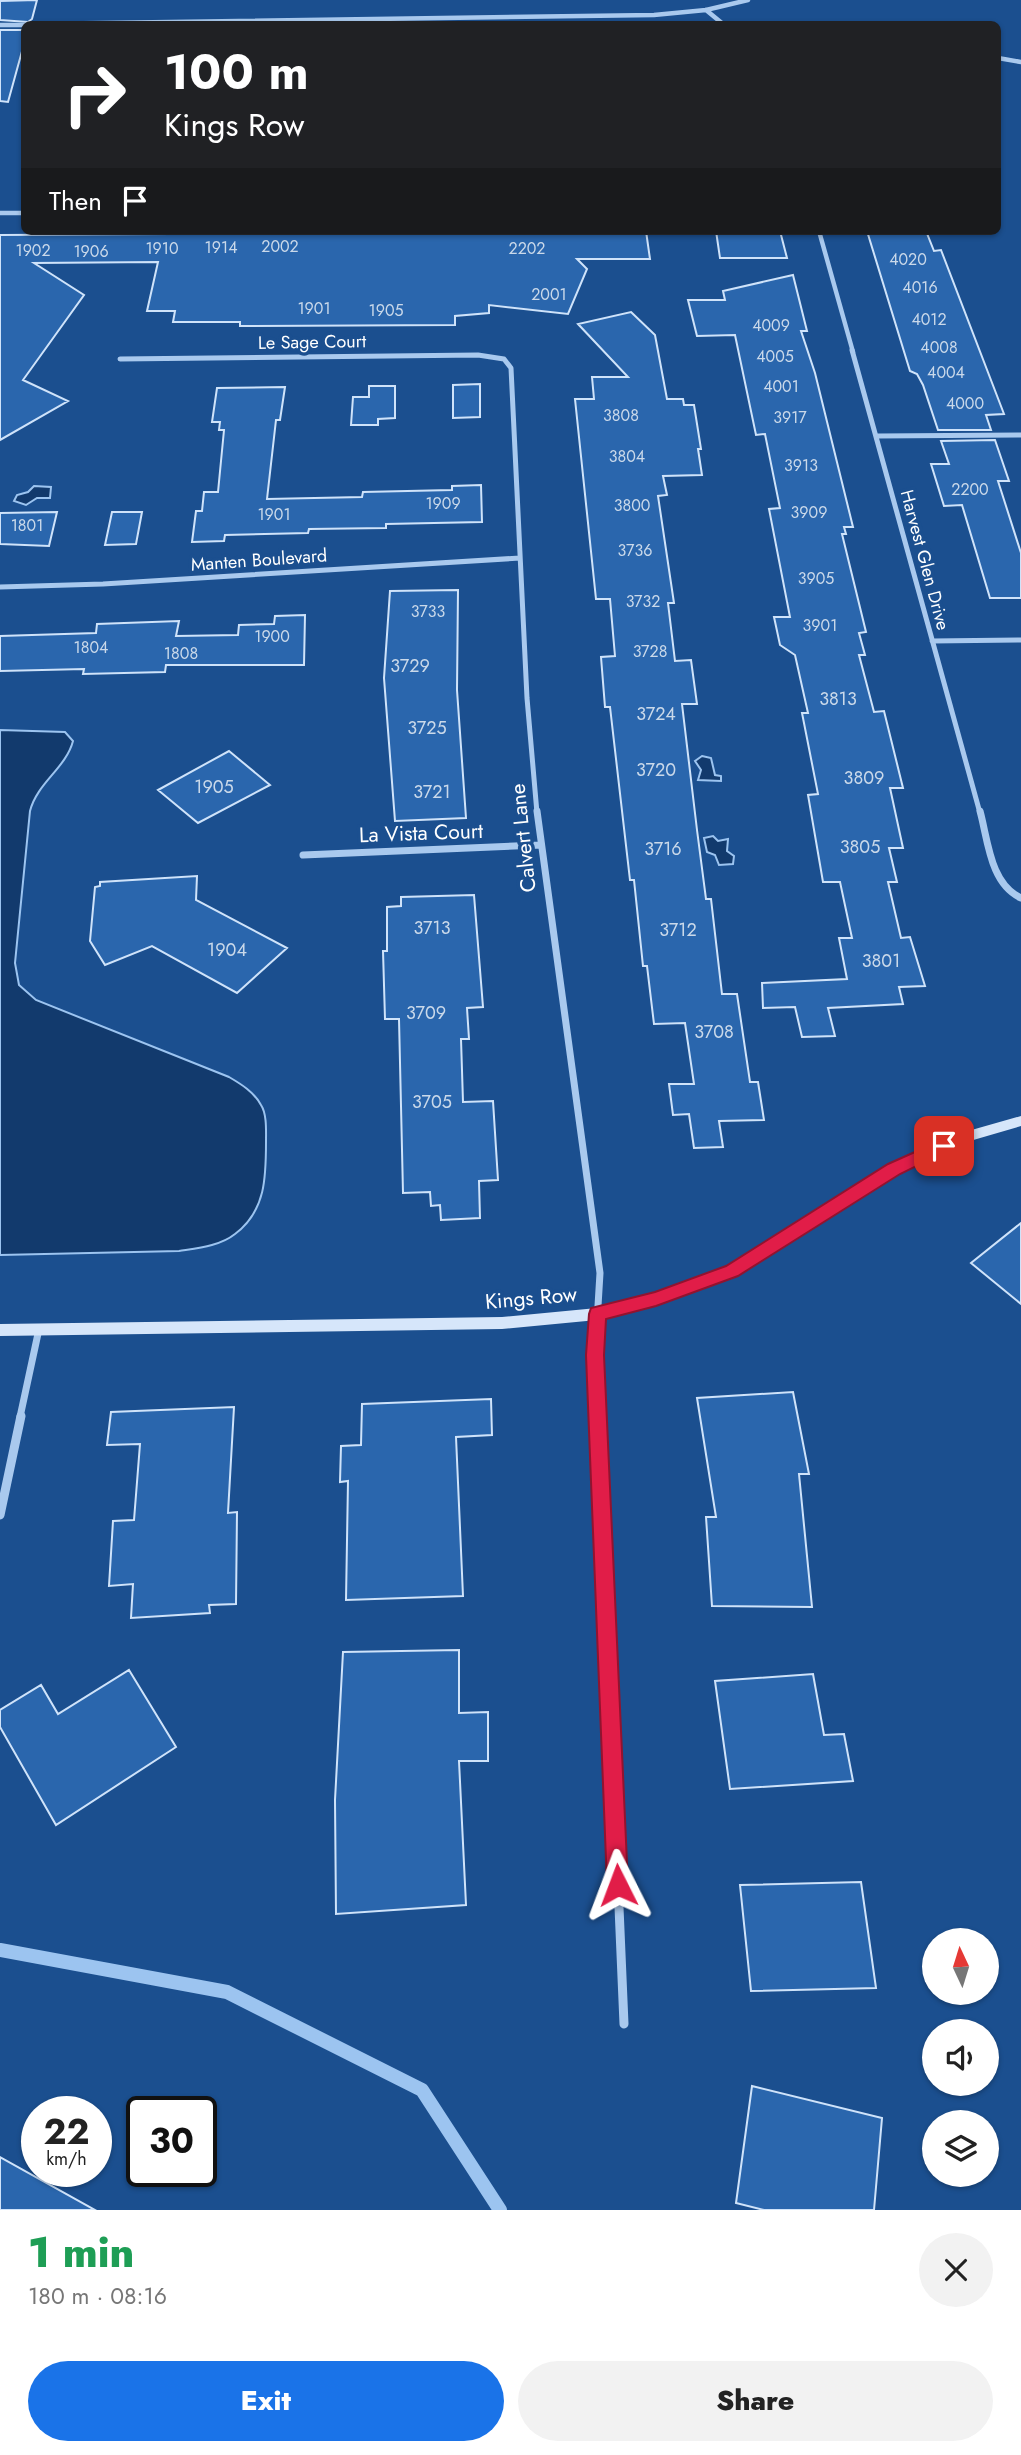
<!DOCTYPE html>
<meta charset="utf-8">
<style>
:root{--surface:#fff;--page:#f2f2f2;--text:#222;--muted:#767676;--accent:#1a73e8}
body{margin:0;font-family:Jost,sans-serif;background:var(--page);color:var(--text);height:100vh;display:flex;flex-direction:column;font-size:26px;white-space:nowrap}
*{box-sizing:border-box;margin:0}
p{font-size:23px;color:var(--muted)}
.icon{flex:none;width:38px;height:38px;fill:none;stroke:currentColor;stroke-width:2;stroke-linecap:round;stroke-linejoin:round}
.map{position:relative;height:2210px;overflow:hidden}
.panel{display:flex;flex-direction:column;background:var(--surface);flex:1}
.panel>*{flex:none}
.banner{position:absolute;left:21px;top:21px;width:980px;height:214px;border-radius:10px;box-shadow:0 2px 5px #0004;background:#202124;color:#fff;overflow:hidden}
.needle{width:46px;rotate:356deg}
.tools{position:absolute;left:922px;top:1928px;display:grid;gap:14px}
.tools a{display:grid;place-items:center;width:77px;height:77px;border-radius:50%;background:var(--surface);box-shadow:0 2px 5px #0004;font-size:35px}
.speed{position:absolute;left:21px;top:2096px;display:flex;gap:14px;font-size:35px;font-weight:700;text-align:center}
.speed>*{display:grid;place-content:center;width:91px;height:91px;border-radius:50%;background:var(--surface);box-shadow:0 2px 5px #0004;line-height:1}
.speed small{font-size:18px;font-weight:400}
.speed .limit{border:4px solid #111;border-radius:10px;background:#fff;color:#111}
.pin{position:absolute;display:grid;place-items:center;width:60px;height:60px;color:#fff;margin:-30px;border-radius:14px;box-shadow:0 4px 10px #0006}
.me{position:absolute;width:77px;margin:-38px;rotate:357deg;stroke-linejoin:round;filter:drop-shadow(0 0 5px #0008)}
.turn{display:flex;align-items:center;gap:24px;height:147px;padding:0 28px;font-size:32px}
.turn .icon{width:91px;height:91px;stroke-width:2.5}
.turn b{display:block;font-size:49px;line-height:60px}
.then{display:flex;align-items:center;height:66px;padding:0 28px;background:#0003;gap:14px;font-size:26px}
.round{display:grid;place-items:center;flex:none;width:74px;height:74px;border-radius:37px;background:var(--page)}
.summary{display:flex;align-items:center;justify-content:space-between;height:119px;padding:0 28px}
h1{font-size:42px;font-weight:800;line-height:52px;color:#1e9e55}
.button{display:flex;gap:14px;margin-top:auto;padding:14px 28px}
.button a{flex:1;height:80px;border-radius:42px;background:var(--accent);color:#fff;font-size:28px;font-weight:800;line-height:80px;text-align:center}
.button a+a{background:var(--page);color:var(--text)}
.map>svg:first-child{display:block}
.water{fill:#123a6d;stroke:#9cc4f0;stroke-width:2}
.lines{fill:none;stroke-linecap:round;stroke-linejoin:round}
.stream{stroke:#9cc4f0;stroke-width:14}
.building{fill:#2a66ad;stroke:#cfe3fa;stroke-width:2}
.street-far3{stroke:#a9c9ee;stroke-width:4.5}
.street-far2{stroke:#a9c9ee;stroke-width:5}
.street-far1{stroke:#a9c9ee;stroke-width:7}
.street{stroke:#a9c9ee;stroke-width:9}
.secondary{fill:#d6e6fa;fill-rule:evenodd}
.route{fill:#e11d48;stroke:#92132f;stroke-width:2}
.labels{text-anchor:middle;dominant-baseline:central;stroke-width:7;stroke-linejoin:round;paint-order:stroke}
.far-number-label{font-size:16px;fill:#cad9ea}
.far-street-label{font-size:18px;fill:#fff;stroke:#1b4f8f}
.number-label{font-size:18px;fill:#cad9ea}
.street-label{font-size:21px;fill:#fff;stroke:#1b4f8f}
</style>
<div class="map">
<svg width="1021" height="2210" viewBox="0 0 1021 2210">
<rect width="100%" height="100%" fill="#1b4f8f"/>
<path class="water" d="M34,486L51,487L50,498H37L26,505L14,501L17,495L28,492Z
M0,730L65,732L73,741C66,768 37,783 30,811L15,963L19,985L36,1000L229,1077C241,1084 254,1092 261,1105C267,1114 266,1131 266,1142C266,1176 266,1211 235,1234C220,1246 198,1248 179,1251L0,1255Z
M702,756L711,758L715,775L721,776V781L698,780L701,770L695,761Z
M713,836L718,841L728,839L727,851L734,856L733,864L719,865L715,855L707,852L704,838Z"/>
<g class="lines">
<path class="stream" d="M0,1950L227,1992L422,2090L500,2210"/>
</g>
<path class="building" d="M37,0L32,19L28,22L0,20V1Z
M0,30H24V44L8,102L0,101Z
M646,231L650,259H577L587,269L568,314L489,305V313L455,316V325L240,326V322H173L175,311H147L158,262L34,263L84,295L23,380L68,401L0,440V235Z
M716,231H780L787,258H720Z
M867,231H926L934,251L941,250L1004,414L986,415L991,430H938L923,385L917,374L910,371Z
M793,275L807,331H801L815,373L853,527H844L846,534H842L866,632L859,633L865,655H859L874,712L884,711L903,788H890L903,848H889L897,882H888L901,938L910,937L925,986L899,987L903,1004L828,1008L835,1036L802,1037L795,1007L763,1008L762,983L847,979L839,938H852L840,882H823L808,795L818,794L802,713H808L795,655L780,645L774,617H790L769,509L780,508L765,434L756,435L735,335L697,336L688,300H725L723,291Z
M631,312L655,335L667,399H683L684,405H694L701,449H698L702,475L663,476L667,495L658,496L674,603H668L675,661L691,660L697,704H682L697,830L706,899H711L722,994H737L750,1082H758L764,1120L719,1121L723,1147L694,1148L689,1114L673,1115L669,1084H694L685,1023L654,1024L647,966H643L634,880H630L610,707H605L601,657L615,656L610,599H596L575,399H594L592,377H628L578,324Z
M480,384V417L453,418V385Z
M369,386H395V418L378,419V425H351L353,397H369Z
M285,387L280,420H276L267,499L362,497L363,492L452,490V486L481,485L482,522L386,524V528L309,529L308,533L225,535L224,541L192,542L196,511H202L204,492H218L224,430H219L220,422H212L217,388Z
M995,440L1009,481H998L1021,553V598H990L962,505L944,506L931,464H949L941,441Z
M57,512L49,546L0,544V513Z
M112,512H142L136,544L105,545Z
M458,590L457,690L466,818L395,821L384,678L390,591Z
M305,615L304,665H166L165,672L83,674L84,669L0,671V636L96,633L97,624L179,621L176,636L238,635L239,625L274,624L275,616Z
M229,751L270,785L198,823L158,790Z
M197,876L196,900L287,948L237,993L152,946L105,965L90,941L95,887L100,886V882Z
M474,895L483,1007L467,1008L469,1039H461L463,1102L493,1101L498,1180L479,1181L480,1218L441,1220L440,1205L431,1206L430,1192L403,1193L399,1019H385L383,951H387V907L401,906V897Z
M1021,1223V1304L971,1263Z
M793,1392L809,1474H799L812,1607L712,1606L706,1517H716L697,1398Z
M491,1399L492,1435L456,1437L463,1596L346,1600L348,1481L340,1482L341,1446L361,1445L362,1404Z
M234,1407L228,1513L237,1512L236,1604L209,1605L210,1613L131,1618L133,1584L109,1586L113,1521L134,1520L140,1444L107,1445L111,1412Z
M459,1650V1713L488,1712V1761H459L466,1905L336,1914L335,1800L343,1652Z
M129,1670L176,1747L56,1825L0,1727V1710L41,1685L58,1714Z
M813,1674L824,1735L844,1734L853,1781L730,1789L715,1681Z
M861,1882L876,1988L751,1991L740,1885Z
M752,2086L882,2118L874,2210H764L736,2203Z
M0,2157L95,2210H0Z"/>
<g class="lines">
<path class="street-far3" d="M706,10L723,24
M32,24L654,15L706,10L748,0
M0,25H24
M998,58L1021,62
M0,213H24
M819,231L853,352"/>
<path class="street-far2" d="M852,350L980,813
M120,359L478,355L504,359L511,368L527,698L537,813
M878,436L1021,435
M0,587L103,584L520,558
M932,641L1021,640"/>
<path class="street-far1" d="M537,811L600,1273L595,1355L598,1417
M980,811C988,840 990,884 1021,898
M303,855L540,845
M20,1417L39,1329"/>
<path class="street" d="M598,1416L624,2024
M0,1515L21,1416"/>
<path class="secondary" d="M1021,1116V1126L963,1143L913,1166L737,1275L656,1305L597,1320L502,1329L0,1336V1324L502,1317L597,1308L655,1293L727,1267L903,1158L954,1135Z"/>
</g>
<path class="route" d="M944,1139L952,1146L949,1150L900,1174L738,1276L656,1306L606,1319L604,1355L628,1885L625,1893L618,1896L610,1893L607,1885L586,1355L589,1314L591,1308L655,1292L726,1266L888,1164Z"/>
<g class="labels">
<g class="far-number-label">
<text x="280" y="246">2002</text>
<text x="221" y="247">1914</text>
<text x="162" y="248">1910</text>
<text x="527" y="248">2202</text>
<text x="33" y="250">1902</text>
<text x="91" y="251">1906</text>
<text x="908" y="259">4020</text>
<text x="920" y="287">4016</text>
<text x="549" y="294">2001</text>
<text x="314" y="308">1901</text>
<text x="386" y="310">1905</text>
<text x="929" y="319">4012</text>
<text x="771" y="325">4009</text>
<text x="939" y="347">4008</text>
<text x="775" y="356">4005</text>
<text x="946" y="372">4004</text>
<text x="781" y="386">4001</text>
<text x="965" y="403">4000</text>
<text x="621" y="415">3808</text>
<text x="790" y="417">3917</text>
<text x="627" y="456">3804</text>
<text x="801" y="465">3913</text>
<text x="970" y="489">2200</text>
<text x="443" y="503">1909</text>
<text x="632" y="505">3800</text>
<text x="809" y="512">3909</text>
<text x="274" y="514">1901</text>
<text x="27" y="525">1801</text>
<text x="635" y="550">3736</text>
<text x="816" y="578">3905</text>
<text x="643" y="601">3732</text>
<text x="428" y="611">3733</text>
<text x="820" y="625">3901</text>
<text x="272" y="636">1900</text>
<text x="91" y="647">1804</text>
<text x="650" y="651">3728</text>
<text x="181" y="653">1808</text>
</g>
<g class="far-street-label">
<text transform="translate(312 342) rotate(-1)">Le Sage Court</text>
<text transform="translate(259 560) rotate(-4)">Manten Boulevard</text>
<text transform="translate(925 560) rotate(75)">Harvest Glen Drive</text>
</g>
<g class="number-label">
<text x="410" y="666">3729</text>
<text x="838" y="699">3813</text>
<text x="656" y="714">3724</text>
<text x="427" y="728">3725</text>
<text x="656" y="770">3720</text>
<text x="864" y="778">3809</text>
<text x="214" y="787">1905</text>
<text x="432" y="792">3721</text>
<text x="860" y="847">3805</text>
<text x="663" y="849">3716</text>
<text x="432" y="928">3713</text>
<text x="678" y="930">3712</text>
<text x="227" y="950">1904</text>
<text x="881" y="961">3801</text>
<text x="426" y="1013">3709</text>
<text x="714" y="1032">3708</text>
<text x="432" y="1102">3705</text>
</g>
<g class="street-label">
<text transform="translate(421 833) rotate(-2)">La Vista Court</text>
<text transform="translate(523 838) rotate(-96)">Calvert Lane</text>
<text transform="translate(531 1298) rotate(-5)">Kings Row</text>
</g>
</g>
</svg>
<div class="tools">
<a><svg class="needle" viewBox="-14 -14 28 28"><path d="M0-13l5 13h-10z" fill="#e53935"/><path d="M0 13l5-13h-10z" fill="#767676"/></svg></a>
<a><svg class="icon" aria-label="sound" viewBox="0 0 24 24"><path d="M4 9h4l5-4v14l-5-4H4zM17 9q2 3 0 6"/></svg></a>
<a><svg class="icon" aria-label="layers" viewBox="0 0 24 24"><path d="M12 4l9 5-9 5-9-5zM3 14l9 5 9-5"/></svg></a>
</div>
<div class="speed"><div>22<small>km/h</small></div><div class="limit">30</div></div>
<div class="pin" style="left:944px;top:1146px;background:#d93025"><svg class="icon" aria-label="arrive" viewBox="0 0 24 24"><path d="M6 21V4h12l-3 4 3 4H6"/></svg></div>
<svg class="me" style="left:618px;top:1885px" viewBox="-20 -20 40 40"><path d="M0-17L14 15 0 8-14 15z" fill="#e11d48" stroke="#fff" stroke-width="4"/></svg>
<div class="banner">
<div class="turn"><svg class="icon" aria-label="right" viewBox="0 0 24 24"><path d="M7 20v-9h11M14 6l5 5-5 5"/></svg><div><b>100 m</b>Kings Row</div></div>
<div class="then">Then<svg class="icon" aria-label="arrive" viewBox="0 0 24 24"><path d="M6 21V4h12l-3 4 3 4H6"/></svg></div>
</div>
</div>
<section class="panel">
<div class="summary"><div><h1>1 min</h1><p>180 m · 08:16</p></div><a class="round"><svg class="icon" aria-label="close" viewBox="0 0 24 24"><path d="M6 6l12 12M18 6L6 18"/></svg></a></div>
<div class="button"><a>Exit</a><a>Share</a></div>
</section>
